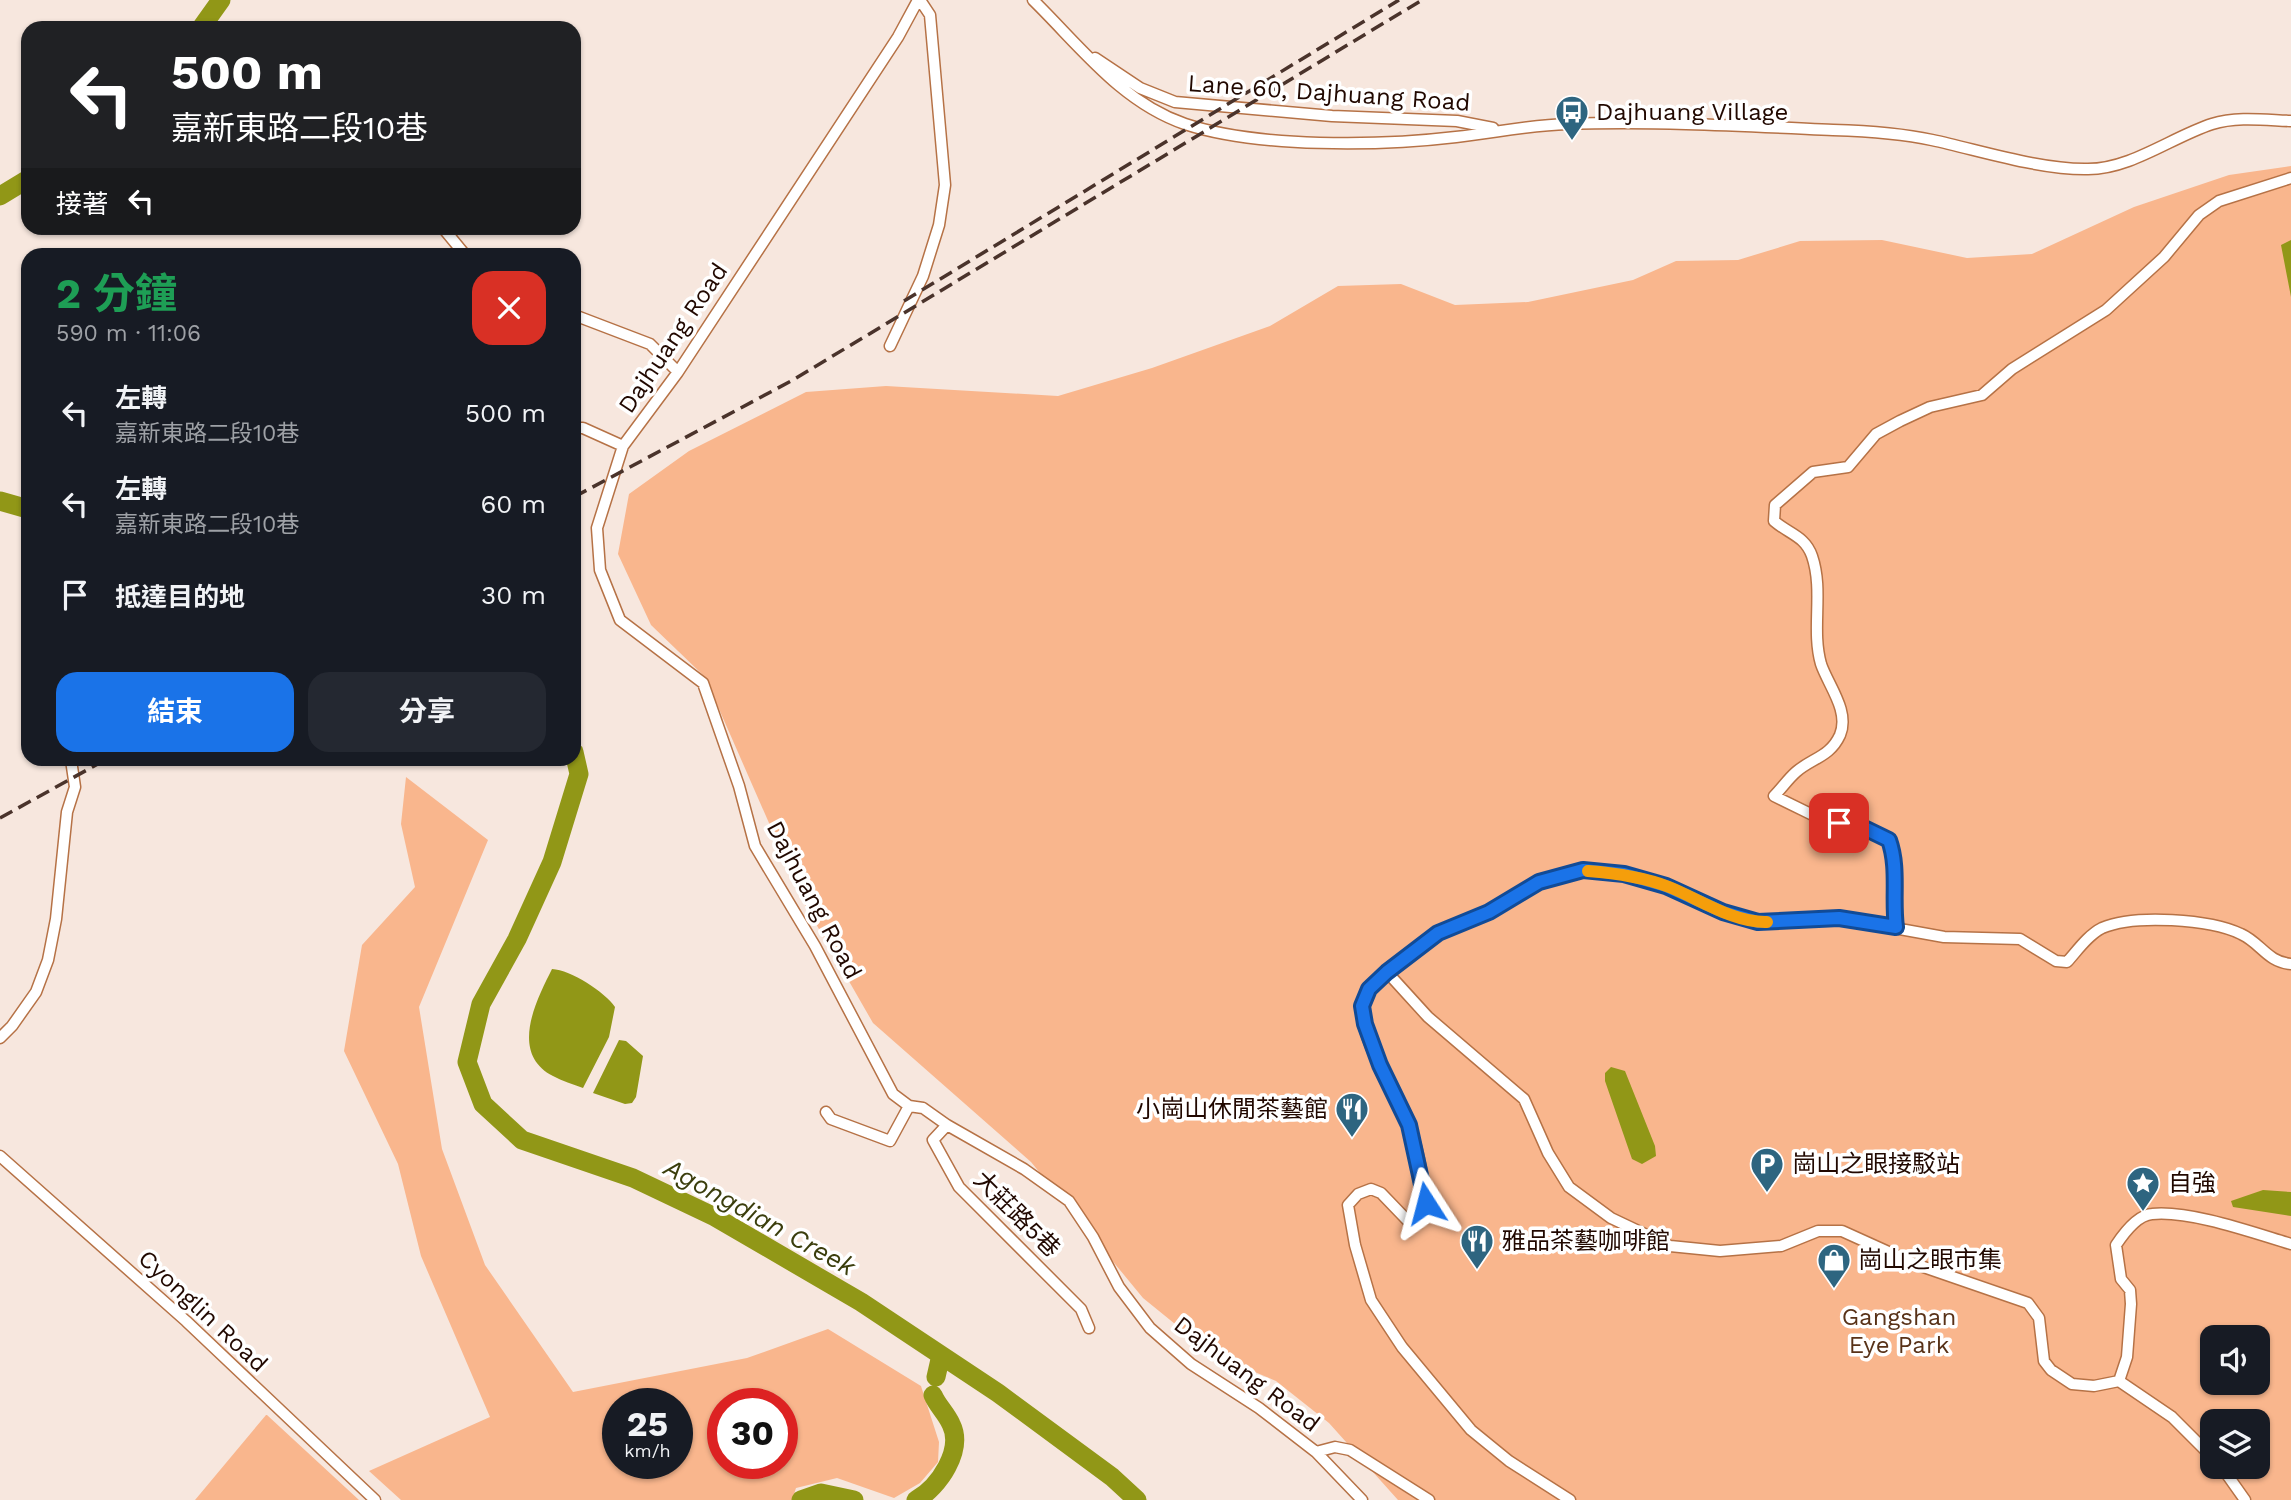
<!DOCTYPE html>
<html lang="zh-TW">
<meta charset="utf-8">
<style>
:root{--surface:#171b24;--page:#242831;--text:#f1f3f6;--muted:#9ea1a6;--accent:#1a73e8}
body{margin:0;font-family:"Work Sans","Noto Sans TC",sans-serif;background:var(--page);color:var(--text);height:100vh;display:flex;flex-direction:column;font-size:26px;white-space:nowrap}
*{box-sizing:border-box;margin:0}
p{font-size:23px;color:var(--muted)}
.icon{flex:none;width:38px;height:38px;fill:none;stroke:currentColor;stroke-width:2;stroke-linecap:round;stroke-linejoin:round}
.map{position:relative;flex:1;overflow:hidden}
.panel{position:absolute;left:21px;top:248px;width:560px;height:518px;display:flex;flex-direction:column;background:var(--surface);border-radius:21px;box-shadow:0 2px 5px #0004}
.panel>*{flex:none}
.top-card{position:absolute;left:21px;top:21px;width:560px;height:214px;border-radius:21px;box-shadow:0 2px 5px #0004;background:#202124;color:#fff;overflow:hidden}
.controls{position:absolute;left:2200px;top:1325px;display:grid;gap:14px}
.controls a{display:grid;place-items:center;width:70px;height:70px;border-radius:14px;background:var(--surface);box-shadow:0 2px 5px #0004;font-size:35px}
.speed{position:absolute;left:602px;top:1388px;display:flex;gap:14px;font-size:35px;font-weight:700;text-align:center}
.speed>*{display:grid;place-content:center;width:91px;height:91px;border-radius:50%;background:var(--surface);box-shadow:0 2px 5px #0004;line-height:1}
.speed small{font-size:18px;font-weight:400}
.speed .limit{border:10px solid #d22;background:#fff;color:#111}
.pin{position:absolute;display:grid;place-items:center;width:60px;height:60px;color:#fff;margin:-30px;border-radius:14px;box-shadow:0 4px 10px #0006}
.me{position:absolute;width:77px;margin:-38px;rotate:351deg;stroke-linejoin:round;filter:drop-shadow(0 0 5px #0008)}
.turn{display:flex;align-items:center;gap:24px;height:147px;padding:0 35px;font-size:32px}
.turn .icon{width:91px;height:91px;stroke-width:2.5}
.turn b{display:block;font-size:49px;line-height:60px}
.then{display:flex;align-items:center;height:66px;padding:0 35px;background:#0003;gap:14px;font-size:26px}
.round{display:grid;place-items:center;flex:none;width:74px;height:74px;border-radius:21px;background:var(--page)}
.head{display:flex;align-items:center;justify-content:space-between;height:119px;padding:0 35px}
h1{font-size:42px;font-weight:700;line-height:52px;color:#1e9e55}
.cta{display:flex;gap:14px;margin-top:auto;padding:14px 35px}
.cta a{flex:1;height:80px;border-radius:21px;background:var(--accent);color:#fff;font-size:28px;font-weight:700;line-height:80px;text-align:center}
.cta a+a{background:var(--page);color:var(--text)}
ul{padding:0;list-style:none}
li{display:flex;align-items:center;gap:21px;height:91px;padding:0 35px}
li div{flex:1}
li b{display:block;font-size:26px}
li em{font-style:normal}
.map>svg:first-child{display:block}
.green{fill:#f9b68d;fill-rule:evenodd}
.water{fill:#919717}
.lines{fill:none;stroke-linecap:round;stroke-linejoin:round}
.river{stroke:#919717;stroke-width:19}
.minor-casing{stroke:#b67246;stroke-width:13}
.minor{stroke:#fff;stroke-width:10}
.rail{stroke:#4a332b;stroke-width:3.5;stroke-dasharray:14 7;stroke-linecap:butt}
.route-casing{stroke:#114b97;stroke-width:18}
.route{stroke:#1a73e8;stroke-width:12}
.slow{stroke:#f59e0b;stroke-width:12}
.labels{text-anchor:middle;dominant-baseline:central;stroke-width:7;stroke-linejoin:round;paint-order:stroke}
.street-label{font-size:24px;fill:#210800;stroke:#fff}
.poi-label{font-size:24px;fill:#210800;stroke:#fff;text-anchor:start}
.park-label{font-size:24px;fill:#583218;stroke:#fff}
.water-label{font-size:26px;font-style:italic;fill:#3b3e0d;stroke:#fff}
</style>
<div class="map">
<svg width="2291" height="1500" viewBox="0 0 2291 1500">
<rect width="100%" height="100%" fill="#f7e7de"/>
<path class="green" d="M2291,166V1500H1398L1329,1423L1276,1381L1212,1354L1143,1298L1031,1162L873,1023L804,903L705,677L651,625L618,554L629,494L689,451L806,392L886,386L1058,396L1152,368L1270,326L1338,286L1401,284L1455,305L1528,302L1633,280L1676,261L1738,260L1800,241L1882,240L1967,258L2032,254L2134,207L2229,175ZM2212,1337H2258V1382H2212ZM2212,1421H2258V1466H2212Z
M406,777L488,840L419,1007L442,1149L485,1265L573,1392L747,1358L828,1329L921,1386L939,1442L938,1462L920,1483L894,1498L837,1478L796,1488L792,1500H401L369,1471L490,1417L421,1256L398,1164L344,1051L362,945L415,887L401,824ZM618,1404H677V1463H618ZM723,1404H782V1463H723Z
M266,1415H267L359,1500H195Z"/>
<path class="water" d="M2291,240V297L2281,245Z
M552,969C571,970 605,992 615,1007L609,1037L583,1088C573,1084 562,1081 553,1076C509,1053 536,1001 552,969Z
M619,1040L626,1041L643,1056L636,1097L632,1103L625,1104L593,1093Z
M1611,1067L1625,1071L1655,1146L1656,1156L1642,1164L1632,1159L1605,1081V1073Z
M2263,1190L2291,1192V1216L2233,1207L2231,1201Z"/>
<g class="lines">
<path class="river" d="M201,28L221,0
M0,196L28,179
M0,501L28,509
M574,752L579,774L552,862L517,939L481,1004L467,1062L483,1104L522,1140L633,1178L715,1217L861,1302L998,1393L1112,1477L1137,1500
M936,1377L941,1355
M801,1500L821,1493L854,1500
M916,1500C939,1487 964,1450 951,1424C946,1413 937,1405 933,1395"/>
<defs>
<path id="minor" d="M918,0L898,37L678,372L623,446L597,528L600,570L620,620L703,683L739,786L755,846L815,946L893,1094L909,1106L923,1108L947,1125L1024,1169L1069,1201L1093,1237L1119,1287L1150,1328L1191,1364L1259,1408L1316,1452L1362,1500
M1033,0C1080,46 1121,102 1185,124C1258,148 1380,146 1456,137C1493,133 1529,125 1567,124C1655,121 1745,126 1833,130C1865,131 1900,133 1932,140C1979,150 2040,170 2088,169C2131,169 2172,137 2212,124C2237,116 2265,120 2291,121
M1095,58L1140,88L1175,102L1332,116L1457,121L1493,128
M443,228L466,256
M574,315L650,344L678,372
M890,346L923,276L939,225L945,185L930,15L920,0
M574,428H583L623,446
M1896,927L1895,857L1889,840L1854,823L1825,821L1774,796C1782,788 1788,779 1796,772C1812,758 1830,757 1840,735C1850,711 1828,685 1821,664C1811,629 1824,591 1812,556C1805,536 1789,534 1774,521L1775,505L1813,472L1848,467L1876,434L1900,421L1930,407L1982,395L2012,369L2106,310L2164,257L2199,215L2219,201L2291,178
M1387,972L1438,933L1489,912L1539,882L1583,870L1624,874L1666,886L1723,912L1758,922L1839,918L1944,937L2020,939L2056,961L2067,962C2077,951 2088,935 2102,928C2134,914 2210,919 2241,934C2261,943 2267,962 2291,964
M0,1038L12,1026L36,992L48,960L56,919L67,812L75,787L71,760
M826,1112L831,1119L890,1141L909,1106
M947,1125L933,1140L959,1187L1081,1309L1089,1328
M0,1156L186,1321L375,1500
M2119,1381L2127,1357L2131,1304L2130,1290L2121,1279L2116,1245C2124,1233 2138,1215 2152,1214C2190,1210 2254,1233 2291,1244
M1316,1452L1335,1447L1350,1450L1429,1500
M2221,1466L2245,1500
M1570,1500L1509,1461L1471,1430L1402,1347L1371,1300L1355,1245L1348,1205L1358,1194L1371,1189L1381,1193L1407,1220L1425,1214L1426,1203C1423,1177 1419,1150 1409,1125C1397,1096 1358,1035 1362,1006C1364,991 1378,981 1387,972L1428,1017L1524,1099L1548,1153L1569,1187L1611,1218L1670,1246L1720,1251L1781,1246L1818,1231H1842L1915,1264L2028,1303L2039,1318L2044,1361L2051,1370L2072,1384L2094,1386L2119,1381L2172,1417L2212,1457"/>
</defs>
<use href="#minor" class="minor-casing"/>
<use href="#minor" class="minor"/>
<path class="rail" d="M904,301L1399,0
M574,497L793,380L1422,0
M0,818L105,760"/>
</g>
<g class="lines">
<defs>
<path id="route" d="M1426,1203L1409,1125L1380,1065L1365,1024L1362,1006L1369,989L1387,972L1438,933L1489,912L1539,882L1583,870L1624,874L1666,886L1723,912L1758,922L1839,918L1896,927C1892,898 1899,868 1889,840L1854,823H1839"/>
</defs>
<use href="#route" class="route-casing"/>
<use href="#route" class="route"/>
<path class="slow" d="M1588,871C1615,873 1643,877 1669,887C1699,899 1734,923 1767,922"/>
</g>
<defs>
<symbol id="bus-pin" viewBox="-11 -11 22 30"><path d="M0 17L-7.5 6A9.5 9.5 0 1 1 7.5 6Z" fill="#2e6580" stroke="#fff"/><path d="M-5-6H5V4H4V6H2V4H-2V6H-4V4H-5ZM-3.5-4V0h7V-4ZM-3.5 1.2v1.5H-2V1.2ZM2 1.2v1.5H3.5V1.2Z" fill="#fff"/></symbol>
<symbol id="restaurant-pin" viewBox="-11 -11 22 30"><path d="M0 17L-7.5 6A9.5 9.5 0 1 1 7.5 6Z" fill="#2e6580" stroke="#fff"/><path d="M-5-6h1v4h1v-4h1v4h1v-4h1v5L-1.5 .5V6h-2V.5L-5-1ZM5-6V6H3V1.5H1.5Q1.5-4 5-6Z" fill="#fff"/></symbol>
<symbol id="parking-pin" viewBox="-11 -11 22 30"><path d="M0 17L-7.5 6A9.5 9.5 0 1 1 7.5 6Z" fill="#2e6580" stroke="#fff"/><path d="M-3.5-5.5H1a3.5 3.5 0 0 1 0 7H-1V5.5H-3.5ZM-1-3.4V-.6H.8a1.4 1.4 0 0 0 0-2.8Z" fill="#fff"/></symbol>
<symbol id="sight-pin" viewBox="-11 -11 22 30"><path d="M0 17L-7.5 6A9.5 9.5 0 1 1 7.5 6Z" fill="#2e6580" stroke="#fff"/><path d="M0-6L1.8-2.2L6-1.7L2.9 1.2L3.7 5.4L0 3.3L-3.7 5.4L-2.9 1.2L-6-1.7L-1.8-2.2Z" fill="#fff"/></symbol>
<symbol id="shop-pin" viewBox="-11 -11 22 30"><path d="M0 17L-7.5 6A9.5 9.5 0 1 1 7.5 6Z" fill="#2e6580" stroke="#fff"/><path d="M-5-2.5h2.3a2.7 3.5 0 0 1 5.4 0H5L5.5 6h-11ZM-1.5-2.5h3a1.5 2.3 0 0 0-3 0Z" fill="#fff"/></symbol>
</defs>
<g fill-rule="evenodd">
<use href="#bus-pin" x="1553" y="93" width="38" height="52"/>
<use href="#restaurant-pin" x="1333" y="1090" width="38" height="52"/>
<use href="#parking-pin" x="1748" y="1145" width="38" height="52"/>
<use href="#sight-pin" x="2124" y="1164" width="38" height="52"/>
<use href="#restaurant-pin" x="1458" y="1222" width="38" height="52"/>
<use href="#shop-pin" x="1815" y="1241" width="38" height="52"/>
</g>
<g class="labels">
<g class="street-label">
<text transform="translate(1329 93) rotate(4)">Lane 60, Dajhuang Road</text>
<text transform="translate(673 338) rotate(-56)">Dajhuang Road</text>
<text transform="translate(814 900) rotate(62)">Dajhuang Road</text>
<text transform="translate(1017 1214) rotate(45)">大莊路5巷</text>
<text transform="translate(203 1311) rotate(43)">Cyonglin Road</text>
<text transform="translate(1247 1374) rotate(37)">Dajhuang Road</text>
</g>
<g class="poi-label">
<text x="1596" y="112">Dajhuang Village</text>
<text x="1328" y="1109" text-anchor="end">小崗山休閒茶藝館</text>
<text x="1792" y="1164">崗山之眼接駁站</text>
<text x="2168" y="1183">自強</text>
<text x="1502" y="1241">雅品茶藝咖啡館</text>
<text x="1858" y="1260">崗山之眼市集</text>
</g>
<g class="park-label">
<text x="1899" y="1317">Gangshan<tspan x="1899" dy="28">Eye Park</tspan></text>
</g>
<g class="water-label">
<text transform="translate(760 1217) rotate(29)">Agongdian Creek</text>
</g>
</g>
</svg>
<div class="controls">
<a><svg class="icon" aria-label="sound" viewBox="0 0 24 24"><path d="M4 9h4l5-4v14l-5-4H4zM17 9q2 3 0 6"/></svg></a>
<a><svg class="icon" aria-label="layers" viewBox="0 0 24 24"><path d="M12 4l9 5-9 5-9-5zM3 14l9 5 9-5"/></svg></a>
</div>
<div class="speed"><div>25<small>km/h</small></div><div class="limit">30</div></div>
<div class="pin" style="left:1839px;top:823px;background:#d93025"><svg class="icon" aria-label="arrive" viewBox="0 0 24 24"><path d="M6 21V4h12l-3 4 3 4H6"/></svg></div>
<svg class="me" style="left:1426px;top:1203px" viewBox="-20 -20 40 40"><path d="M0-17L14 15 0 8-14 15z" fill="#1a73e8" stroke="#fff" stroke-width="4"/></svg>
<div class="top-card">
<div class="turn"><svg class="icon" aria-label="left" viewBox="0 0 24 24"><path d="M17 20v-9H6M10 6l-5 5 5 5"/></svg><div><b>500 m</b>嘉新東路二段10巷</div></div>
<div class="then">接著<svg class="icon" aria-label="left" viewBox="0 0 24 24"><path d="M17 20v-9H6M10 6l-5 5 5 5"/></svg></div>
</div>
<section class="panel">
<div class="head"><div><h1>2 分鐘</h1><p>590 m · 11:06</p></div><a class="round" style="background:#d93025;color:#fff"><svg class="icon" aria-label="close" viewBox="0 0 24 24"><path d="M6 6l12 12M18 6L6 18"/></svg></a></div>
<ul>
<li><svg class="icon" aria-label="left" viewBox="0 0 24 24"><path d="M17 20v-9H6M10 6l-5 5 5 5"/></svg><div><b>左轉</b><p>嘉新東路二段10巷</p></div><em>500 m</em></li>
<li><svg class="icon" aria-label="left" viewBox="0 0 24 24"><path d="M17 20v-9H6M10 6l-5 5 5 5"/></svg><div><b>左轉</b><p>嘉新東路二段10巷</p></div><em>60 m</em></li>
<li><svg class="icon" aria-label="arrive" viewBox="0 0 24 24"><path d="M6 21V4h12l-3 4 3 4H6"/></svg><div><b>抵達目的地</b></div><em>30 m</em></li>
</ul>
<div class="cta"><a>結束</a><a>分享</a></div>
</section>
</div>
